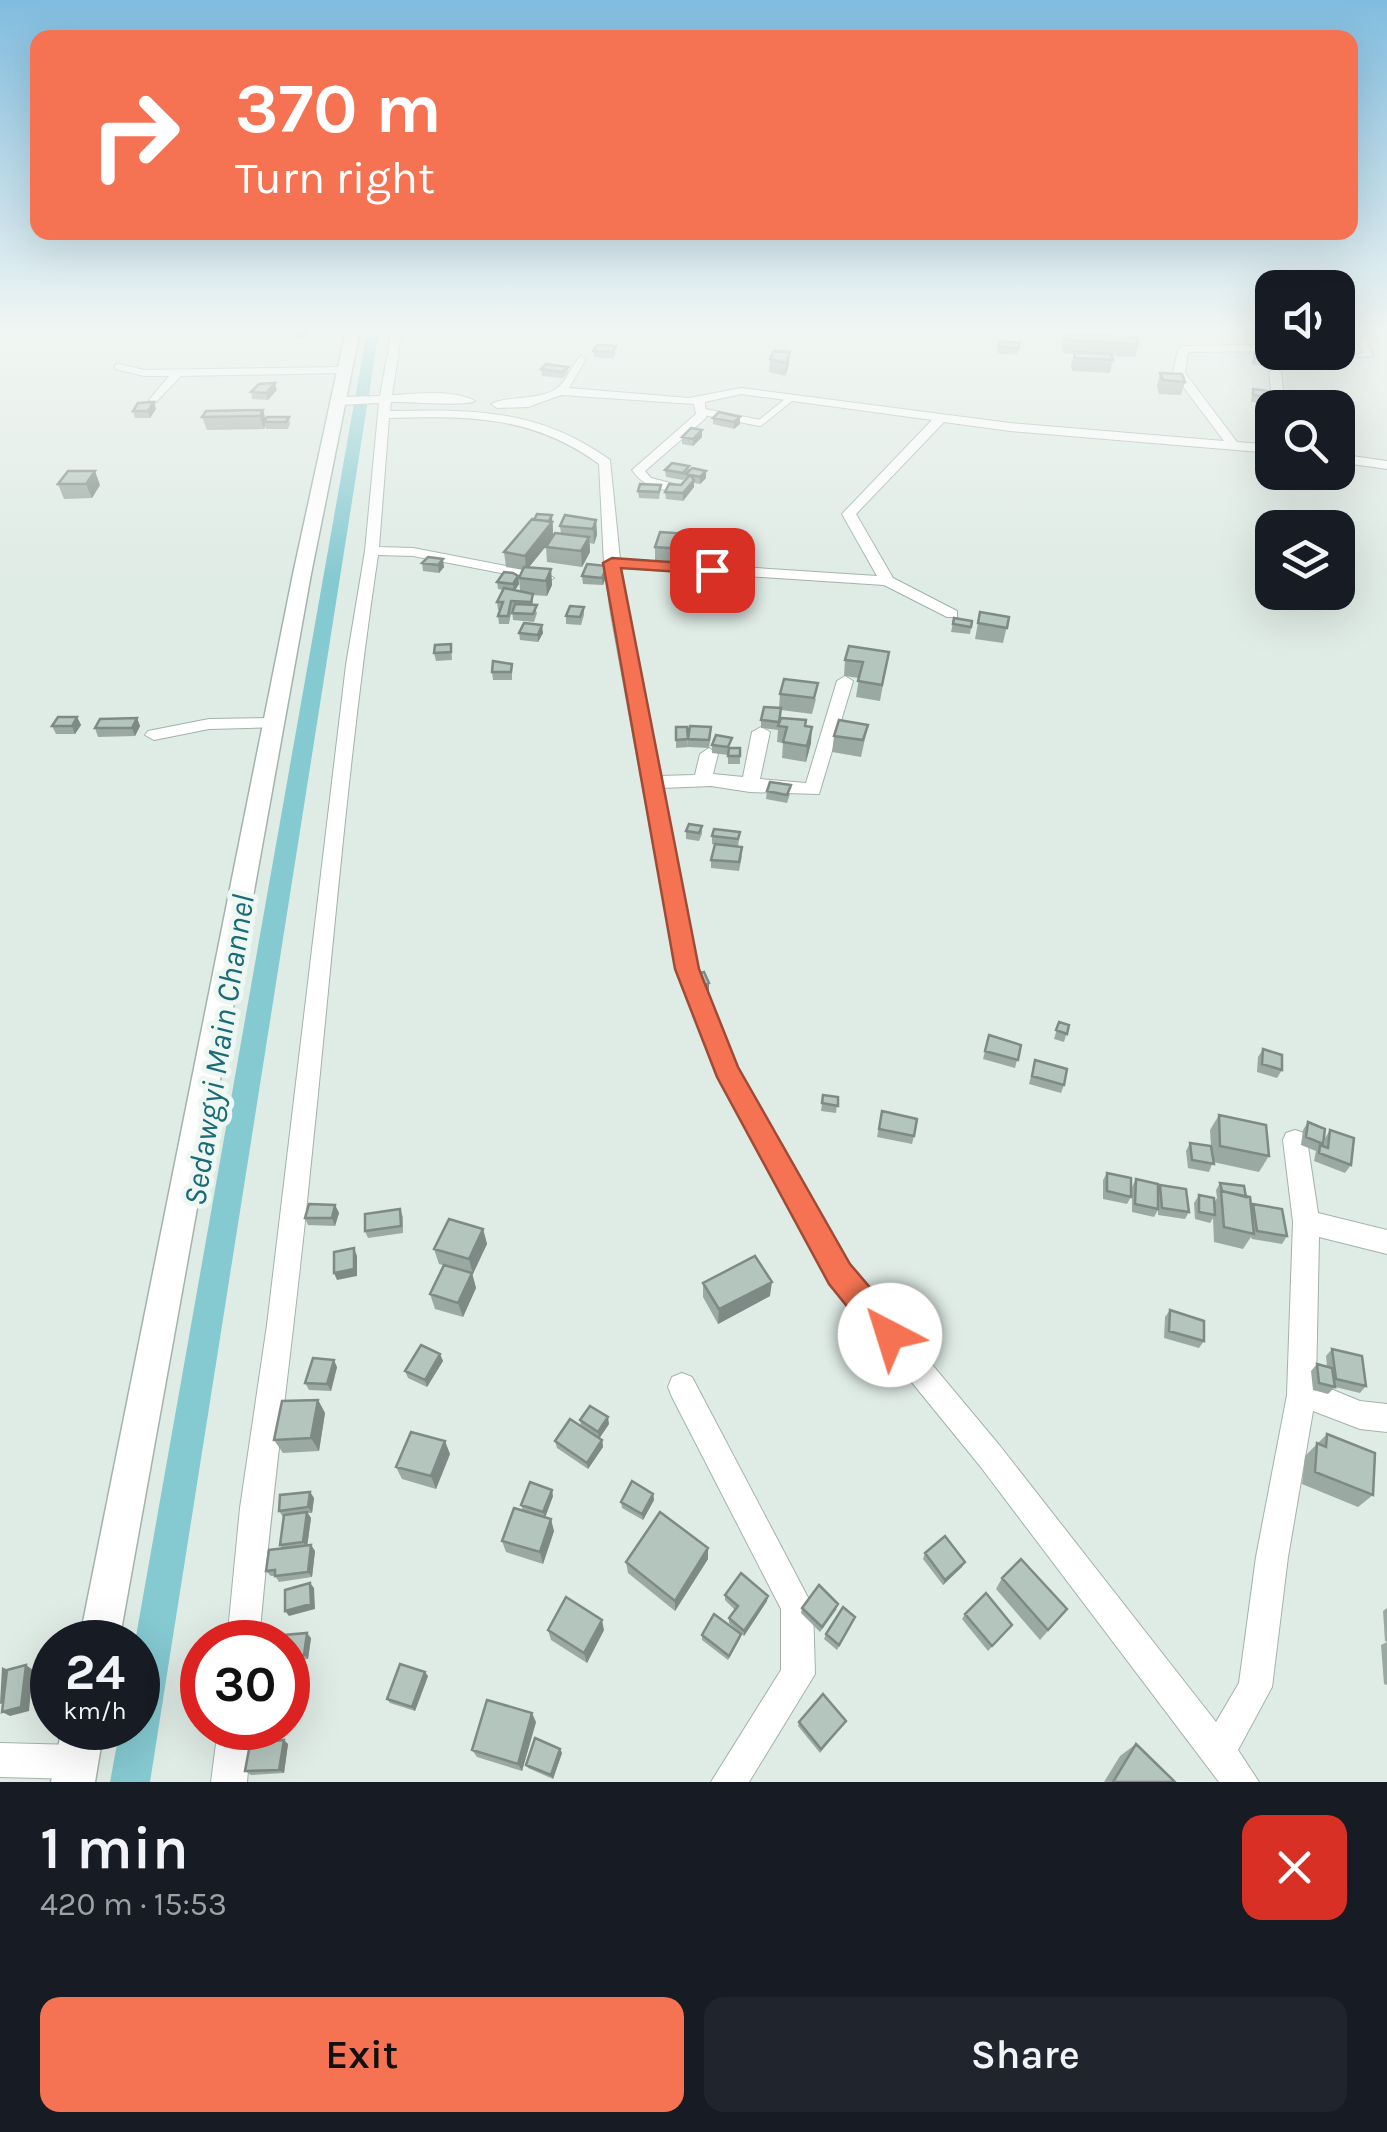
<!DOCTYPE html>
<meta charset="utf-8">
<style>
:root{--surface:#171b24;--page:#20242c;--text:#f1f3f6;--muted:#9ea1a6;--accent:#f57353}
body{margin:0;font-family:Karla,sans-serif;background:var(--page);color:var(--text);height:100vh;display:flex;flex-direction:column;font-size:38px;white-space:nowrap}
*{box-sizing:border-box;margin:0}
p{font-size:32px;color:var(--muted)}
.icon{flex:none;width:55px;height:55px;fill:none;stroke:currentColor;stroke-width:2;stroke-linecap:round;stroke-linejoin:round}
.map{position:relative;height:1782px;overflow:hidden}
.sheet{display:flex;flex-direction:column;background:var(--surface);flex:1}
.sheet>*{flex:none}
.hud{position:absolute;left:30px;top:30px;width:1328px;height:210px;border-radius:20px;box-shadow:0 10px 40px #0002;background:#f57353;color:#fff;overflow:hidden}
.controls{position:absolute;left:1255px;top:270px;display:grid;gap:20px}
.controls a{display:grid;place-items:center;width:100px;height:100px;border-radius:20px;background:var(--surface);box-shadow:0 10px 40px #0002;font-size:50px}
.speed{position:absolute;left:30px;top:1620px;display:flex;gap:20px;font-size:50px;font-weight:700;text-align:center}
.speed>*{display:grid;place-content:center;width:130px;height:130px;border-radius:50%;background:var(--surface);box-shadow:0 10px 40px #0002;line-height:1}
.speed small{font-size:25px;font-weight:400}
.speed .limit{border:15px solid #d22;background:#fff;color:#111}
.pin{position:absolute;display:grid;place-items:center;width:85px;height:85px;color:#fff;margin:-42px;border-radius:20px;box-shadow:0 5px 15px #0006}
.me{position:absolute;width:110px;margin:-55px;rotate:320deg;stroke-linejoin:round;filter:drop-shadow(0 0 8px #0008)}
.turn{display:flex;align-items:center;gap:35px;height:210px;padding:0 40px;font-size:45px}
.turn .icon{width:130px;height:130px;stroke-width:2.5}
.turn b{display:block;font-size:70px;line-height:85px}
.round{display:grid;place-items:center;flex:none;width:105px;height:105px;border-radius:20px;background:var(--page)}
.overview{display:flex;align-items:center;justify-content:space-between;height:170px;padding:0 40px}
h1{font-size:60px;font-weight:600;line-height:75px}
.cta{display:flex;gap:20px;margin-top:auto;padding:20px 40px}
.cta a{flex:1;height:115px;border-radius:20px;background:var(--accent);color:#111;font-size:40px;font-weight:600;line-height:115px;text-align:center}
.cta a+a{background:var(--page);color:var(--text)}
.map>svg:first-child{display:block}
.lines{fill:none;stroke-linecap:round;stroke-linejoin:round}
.canal{fill:#85c9d1;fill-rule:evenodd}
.service-casing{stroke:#a2b3ac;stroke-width:8}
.minor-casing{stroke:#a2b3ac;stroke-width:2}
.tertiary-casing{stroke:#a2b3ac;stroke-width:3}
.service{stroke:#fff;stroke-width:6}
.minor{fill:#fff;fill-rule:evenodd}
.tertiary{fill:#fff;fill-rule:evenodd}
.wall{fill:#9ba9a3}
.shaded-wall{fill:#7e8a85}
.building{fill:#b4c5be;stroke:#7e8a85;stroke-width:2.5}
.route{fill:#f57353;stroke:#9f4b36;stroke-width:2.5}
.labels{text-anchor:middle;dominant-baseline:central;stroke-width:10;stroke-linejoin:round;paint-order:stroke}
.water-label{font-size:32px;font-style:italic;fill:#196c77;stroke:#eff7f3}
</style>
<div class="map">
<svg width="1387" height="1782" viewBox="0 0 1387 1782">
<rect width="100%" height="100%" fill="#dfebe5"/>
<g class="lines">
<path class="canal" d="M367,330H379L150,1782H110L120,1728H138L135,1642Z"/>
<defs>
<path id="service" d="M704,412L760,423L791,398"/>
<path id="minor" d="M392,330H402L392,395C417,394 452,389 475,401C463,407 410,401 391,402L390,411C473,409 540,409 610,460L620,559L877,576L842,514L932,420L741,394L705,402L706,418L645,471L651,478L674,484V490C655,491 642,484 632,470L696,414L694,404L561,395L528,407L497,408L491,404C510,395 536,401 556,389C568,381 571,364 581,356L586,359L569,388L689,398L741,388L1010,423L1224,441L1173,373L1178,349L1183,346L1272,345V351L1188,352L1185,373L1237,442L1272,445V453L1010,431L944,422L856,514L893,578L957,611V617H947L884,585L621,568L627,614L659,776L695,775L700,754L709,748L718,754L713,774L743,777L752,732L761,727L770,732L760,779L806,783L837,681L845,676L853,681L819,794L750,792L711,786L661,788L698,969L737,1068L849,1265L1000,1446L1216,1722L1239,1683L1256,1557L1287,1395L1293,1222L1283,1140L1286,1133L1295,1130L1304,1133L1307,1140L1318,1213L1387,1230V1254L1319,1237L1316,1383L1360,1401L1387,1404V1432L1360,1429L1313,1411L1288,1557L1272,1687L1238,1750L1259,1782H1219L980,1466L831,1283L718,1077L676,969L611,614L604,563L599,464C532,415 468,416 389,418L379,547L413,548L547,574L554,578L547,582L413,556L378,555C347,763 331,973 309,1182C294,1335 272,1488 259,1642H227L240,1508L267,1325L346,665L365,551L379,403L338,405L332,401L338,397L380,396Z
M1352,330H1362L1373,356L1359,357L1358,355L1363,352Z
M119,364L144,370L344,367L350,370L344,373L181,376L155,403L149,400L169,376H144L115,369V365Z
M1275,369L1281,372L1285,408H1273L1269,372Z
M1338,454L1387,461V469L1338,462Z
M274,718L283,723L280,727L209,729L154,740L145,735L148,731L209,719Z
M682,1373L692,1377L813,1607L815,1674L749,1782H711L781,1670V1609L672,1397L668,1387L672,1377Z
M218,1728H252L247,1782H211Z
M0,1743L77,1745L89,1750L94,1762L89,1774L77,1779L0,1777Z"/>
<path id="tertiary" d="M346,330H360L311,574L119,1642H79L293,574Z
M62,1728H104L95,1782H51Z"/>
</defs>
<use href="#service" class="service-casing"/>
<use href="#minor" class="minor-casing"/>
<use href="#tertiary" class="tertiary-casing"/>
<use href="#service" class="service"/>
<use href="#minor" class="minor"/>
<use href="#tertiary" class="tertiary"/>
</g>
<path class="wall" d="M310,330L306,338H297L296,332Z
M1064,334L1139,344L1135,357L1112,356L1113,360L1110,373L1072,371L1071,365L1074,354L1063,353L1061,347Z
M1020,343L1017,355L997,353L998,346Z
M593,351L616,352L613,359L594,357Z
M774,351L789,365L785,376L769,372L770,359Z
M1255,352L1277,355L1273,368L1251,364Z
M568,367V373L563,378L542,376L541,369Z
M1160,373L1185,382L1181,395L1159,394L1157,386Z
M1253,389L1268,397L1266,404L1251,402Z
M277,390L268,400L252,399L251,392Z
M156,409L150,418H135L133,411Z
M263,410L266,420L289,417L290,424L288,429H266L265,426L264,429L207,430L202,417Z
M740,417V424L734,429L713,424V418Z
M682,437H702L693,446L682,444Z
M689,466V471L706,478L700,484L694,483V487L683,501L666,499L665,492L681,485L686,477L683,480L666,477L665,470Z
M68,471L100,485L92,498L64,499L58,484Z
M661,485L659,499L639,498L638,491Z
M596,520L597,535L594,544L590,543V552L582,567L547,562L546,547L548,544L529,567L551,569L552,585L547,596L533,595V605L537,613L534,622L513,620L512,609L509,624H499L498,616L500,610H498L497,602L503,590L498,589L497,582L518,576L519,584L515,590L520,591L519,578L523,570L506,567L504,552L553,523V536L561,534L560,526Z
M716,536V551L711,566L655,562V547Z
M422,563L444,567L439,573L423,571Z
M607,574L603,585L583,584L582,576Z
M584,607V615L581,625L566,624V616Z
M980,612L1009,617L1003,643L975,639Z
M954,618L972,621L970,634L951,632Z
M519,633H543L538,642L520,640Z
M451,644L452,660L436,661L434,653Z
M889,652L880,701L856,697L859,678L844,676L845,660Z
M512,664V680H493L492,672Z
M780,694L816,699L812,714L781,710L780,720L806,726L811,743L806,762L782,758L783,743L777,742L778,730L761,728V720L779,708Z
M77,717L81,725L75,734H56L52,726Z
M137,718L140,726L135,736L98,737L95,728Z
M868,725L861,757L832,752L834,736Z
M676,727H687L688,747L676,748Z
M711,735L709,748L688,747V739Z
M712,745L740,748V764H728V755L712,753Z
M767,791L790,794L787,803L766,799Z
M689,824L702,826V834L699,841L686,839V831Z
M740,832L738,847L742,856L739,871L711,868V860L716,845L712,844V836Z
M1059,1022L1069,1025L1064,1042L1054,1039Z
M989,1035L1021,1045L1015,1068L983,1059Z
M1263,1049L1282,1070L1277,1078L1257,1072L1258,1057Z
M1035,1060L1064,1085L1061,1093L1029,1084Z
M823,1095L838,1097L836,1113L821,1111Z
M882,1111L914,1136L912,1144L877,1137Z
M1219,1115L1269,1156L1259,1172L1213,1162L1209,1172L1188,1168L1186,1151L1190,1143L1211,1146L1210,1130Z
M1308,1122L1323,1144L1322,1146H1324L1325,1138L1330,1130L1351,1165L1345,1173L1314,1161L1316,1151L1301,1145L1303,1130Z
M1107,1173L1131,1197L1127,1204L1103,1199V1180Z
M1136,1179L1158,1189L1160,1185L1189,1212L1185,1219L1158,1215V1210L1154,1217L1132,1212V1187Z
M1220,1183L1246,1197L1251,1206L1253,1204L1287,1236L1282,1244L1252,1239L1251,1237L1243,1249L1214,1242L1213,1218L1210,1223L1195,1219L1194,1203L1199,1195L1214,1203L1217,1198L1216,1190Z
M335,1205L339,1213L335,1226L308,1225L305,1218Z
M400,1209L403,1217V1233L368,1238L365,1231Z
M483,1229L487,1244L472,1273L476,1288L463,1317L435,1309L430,1294L470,1273L439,1264L434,1249Z
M703,1283L770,1296L718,1324L703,1297Z
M1170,1310L1204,1341L1199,1348L1164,1338L1165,1317Z
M1332,1349L1366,1386L1360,1393L1335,1387L1328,1394L1313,1390L1311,1371L1317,1364L1327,1367L1326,1356Z
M440,1354L443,1361L427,1387L408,1378L405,1371Z
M337,1367L331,1391L309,1390L305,1383Z
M318,1400L325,1413L319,1451L283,1453L274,1440Z
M580,1420L609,1424L599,1438L602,1440L603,1447L588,1469L557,1448L555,1441L581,1426Z
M1327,1434L1373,1495L1358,1507L1302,1484L1305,1456Z
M450,1454L436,1489L402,1479L396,1467Z
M310,1492L314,1498L312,1513H308L311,1518L307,1546L311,1545L315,1551L312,1577L279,1582L275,1576H271L266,1571L283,1549L280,1545L283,1517L279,1511Z
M653,1494L654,1500L643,1520L622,1508L621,1502Z
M553,1496L545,1517L554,1531L543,1564L506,1552L502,1541L523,1511L521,1505Z
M925,1553L962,1567L943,1585L923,1559Z
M708,1559L675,1611L628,1573L626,1562Z
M1002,1578L1067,1609L1040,1640L996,1589Z
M725,1595L767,1601L744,1636L729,1623V1618L735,1610L725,1600Z
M802,1608L837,1609L820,1632L801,1613Z
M1387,1608V1642L1385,1641L1383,1611Z
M965,1614L1012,1625L988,1651L962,1619Z
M855,1617L837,1650L824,1639L826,1634Z
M548,1630H604L587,1663L551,1640Z
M741,1634L740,1639L728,1660L702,1640V1635Z
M311,1638L308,1659L300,1660L303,1664L300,1686L288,1687V1642Z
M1387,1642V1685L1384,1684L1381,1645Z
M428,1676L415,1711L390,1703L387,1699Z
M846,1721L820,1753L798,1726L799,1722Z
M536,1722L522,1771L477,1757L472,1750Z
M253,1728H281L279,1741L288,1744L284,1773L251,1775L245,1771Z
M1136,1744L1175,1782H1104L1120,1756Z
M560,1749L562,1753L553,1779L528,1768L526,1765Z"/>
<path class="shaded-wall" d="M790,352L789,365L785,376L786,363Z
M275,383L277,390L268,400L266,393Z
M154,402L156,409L150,418L148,411Z
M263,410L266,422H264L265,426L264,429L260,416Z
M740,417V424L734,429V422Z
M702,430V437L693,446V439Z
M95,471L100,485L92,498L86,484Z
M706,471V478L700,484V477Z
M694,480V487L683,501V493Z
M552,515L553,537L526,571L525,556Z
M596,520L597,535L594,544L593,529Z
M716,536V551L711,566L712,551Z
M589,537L590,552L582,567L581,551Z
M443,559L444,567L439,573L438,565Z
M607,566V574L603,585L602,578Z
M551,569L552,585L547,596L546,581Z
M518,576L519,584L514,592L513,584Z
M542,625L543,633L538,642V635Z
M77,717L81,725L75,734L72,726Z
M137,718L140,726L135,736L132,728Z
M812,727L811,743L806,762L807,746Z
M709,983V991L701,993V985Z
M335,1205L339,1213L335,1226L332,1218Z
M483,1229L487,1244L473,1274L469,1259Z
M354,1248L357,1256V1276L337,1280L334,1273Z
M472,1273L476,1288L463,1317L458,1303Z
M772,1282L770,1296L718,1324L719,1309Z
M440,1354L443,1361L427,1387L425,1380Z
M334,1360L337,1367L331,1391L327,1384Z
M318,1400L325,1413L319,1451L311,1438Z
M608,1417L609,1424L599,1439L598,1432Z
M602,1440L603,1447L588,1469L587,1463Z
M445,1441L450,1454L436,1489L431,1476Z
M552,1490L553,1496L545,1518L543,1512Z
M310,1492L314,1498L312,1513L308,1507Z
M653,1494L654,1500L643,1520L642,1514Z
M307,1512L311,1518L307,1548L303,1542Z
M551,1519L554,1531L543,1564L540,1552Z
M311,1545L315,1551L312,1577L308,1572Z
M708,1548V1559L675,1611V1601Z
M965,1562L962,1567L943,1585L945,1580Z
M310,1583L314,1588L315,1609L289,1616L285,1611Z
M768,1596L767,1601L744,1636V1631Z
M602,1620L604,1630L587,1663L584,1653Z
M307,1633L311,1638L308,1659L304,1655Z
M299,1659L303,1664L300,1686L295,1682Z
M26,1665L33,1670L29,1711L10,1716L2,1712Z
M2,1667L10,1671L7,1702L0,1704Z
M425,1672L428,1676L415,1711L412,1707Z
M532,1713L536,1722L522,1771L518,1764Z
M276,1728H281L279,1745L274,1741Z
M284,1740L288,1744L284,1773L279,1770Z
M560,1749L562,1753L553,1779L551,1775Z"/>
<path class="building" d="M1064,334L1136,338L1139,344L1066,340Z
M1000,341L1020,343L1018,349L998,346Z
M597,345L616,346L613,352L593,351Z
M774,351L790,352L786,363L770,359Z
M1074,352L1111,354L1113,360L1075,358Z
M1255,352L1277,355L1275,361L1254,358Z
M546,364L568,367L562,372L541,369Z
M1160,373L1182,374L1185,382L1163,380Z
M275,383L266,393L251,392L259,384Z
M1253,389L1268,391V397L1253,395Z
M154,402L148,411H133L138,403Z
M263,410L260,416L202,417L206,411Z
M719,412L740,417L734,422L713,418Z
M267,417H289L286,422H264Z
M691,428L702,430L693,439L682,437Z
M672,463L689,466L683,473L665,470Z
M692,468L706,471L700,477L686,474Z
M68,471H95L86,484H58Z
M690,475L694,480L683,493L665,492L669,484L681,485Z
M640,484L661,485L659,492L638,491Z
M537,514L552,515L549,521L534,520Z
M565,515L596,520L593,529L560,526Z
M532,519L552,522L525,556L504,552Z
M660,532L716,536L712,551L655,547Z
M555,533L589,537L581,551L546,547Z
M428,557L443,559L438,565L422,563Z
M587,564L607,566L602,578L582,576Z
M524,567L551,569L546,581L519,578Z
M504,572L513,573L518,576L513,584L497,582Z
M504,588L533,594L531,602L511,601L508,616H498L503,602H497Z
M515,604L537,605L533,614L512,613Z
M570,606L584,607L580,617L566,616Z
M980,612L1009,617L1007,628L978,623Z
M954,618L972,621L971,627L953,624Z
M524,623L542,625L538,635L519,633Z
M451,644V652L434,653L435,645Z
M849,646L889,652L882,685L858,681L863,662L845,660Z
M493,661L512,664L511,672H492Z
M784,679L818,683L814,698L780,694Z
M764,707L781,708L779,722L761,720Z
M58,717H77L72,726H52Z
M137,718L132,728H95L100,719Z
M781,718L806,720L805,726L812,727L807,746L783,742L787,727L778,726Z
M839,720L868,725L863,740L834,736Z
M690,726L711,727L709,740L688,739Z
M676,727H687L688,739L676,740Z
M716,735L732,738L728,747L712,745Z
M729,748H740V756H728Z
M770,782L791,785L787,795L767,791Z
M689,824L702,826L699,833L686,831Z
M714,829L740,832L738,839L712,836Z
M715,844L742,847L739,862L711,860Z
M704,972L709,983L701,985L696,974Z
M1059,1022L1069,1025L1067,1034L1056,1030Z
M989,1035L1021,1045L1018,1060L985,1051Z
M1263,1049L1282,1055V1070L1262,1064Z
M1035,1060L1067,1069L1064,1085L1032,1076Z
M823,1095L838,1097V1106L822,1103Z
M882,1111L917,1119L914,1136L879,1129Z
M1219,1115L1266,1125L1269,1156L1220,1146Z
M1308,1122L1325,1129L1323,1144L1306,1137Z
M1330,1130L1354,1138L1351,1165L1319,1153L1320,1145L1328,1148Z
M1190,1143L1211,1146L1214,1164L1192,1160Z
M1107,1173L1131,1178V1197L1107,1191Z
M1136,1179L1158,1184V1209L1135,1204Z
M1220,1183L1244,1186L1246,1197L1222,1191Z
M1160,1185L1186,1189L1189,1212L1162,1208Z
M1221,1191L1250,1197L1254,1234L1224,1227Z
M1199,1195L1214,1198L1215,1215L1199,1212Z
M309,1204L335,1205L332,1218H305Z
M1253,1204L1282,1209L1287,1236L1257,1231Z
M400,1209L401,1226L365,1231V1214Z
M449,1219L483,1229L469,1259L434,1249Z
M354,1248V1269L334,1273V1252Z
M755,1256L772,1282L719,1309L703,1283Z
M444,1265L472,1273L458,1303L430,1294Z
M1170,1310L1204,1321V1341L1169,1331Z
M421,1345L440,1354L425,1380L405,1371Z
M1332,1349L1362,1356L1366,1386L1336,1379Z
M313,1358L334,1360L327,1384L305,1383Z
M1317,1364L1332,1368L1335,1387L1319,1383Z
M318,1400L311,1438L274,1440L282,1401Z
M590,1406L608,1417L598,1432L580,1420Z
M570,1419L602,1440L587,1463L555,1441Z
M411,1432L445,1441L431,1476L396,1467Z
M1327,1434L1375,1453L1373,1495L1315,1472L1317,1443L1326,1447Z
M632,1481L653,1494L642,1514L621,1502Z
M530,1482L552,1490L543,1512L521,1505Z
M310,1492L308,1507L279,1511L280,1495Z
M514,1508L551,1519L540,1552L502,1541Z
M307,1512L303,1542L280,1545L284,1515Z
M660,1512L708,1548L675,1601L626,1562Z
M945,1536L965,1562L945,1580L925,1553Z
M311,1545L308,1572L275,1576V1570L266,1571L269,1550Z
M1021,1559L1067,1609L1048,1630L1002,1578Z
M741,1573L768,1596L744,1631L729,1618L738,1606L725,1595Z
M310,1583L311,1604L285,1611V1590Z
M819,1585L838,1604L822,1627L802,1608Z
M986,1593L1012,1625L992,1646L965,1614Z
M566,1597L602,1620L584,1653L548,1630Z
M843,1607L855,1617L839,1645L826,1634Z
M714,1614L741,1634L729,1656L702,1635Z
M307,1633L304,1655L288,1656V1642H271L273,1636Z
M299,1659L295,1682L288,1683V1660Z
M400,1664L425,1672L412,1707L387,1699Z
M26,1665L21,1707L2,1712L7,1670Z
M823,1694L846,1721L821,1749L799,1722Z
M487,1700L532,1713L518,1764L472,1750Z
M253,1728H276L274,1741L284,1740L279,1770L245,1771Z
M535,1738L560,1749L551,1775L526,1765Z
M1136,1744L1175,1782H1113Z"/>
<linearGradient id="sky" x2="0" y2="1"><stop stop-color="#80bcdf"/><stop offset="0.57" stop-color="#f1f6f3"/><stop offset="1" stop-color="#f1f6f3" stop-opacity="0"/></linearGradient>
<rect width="1387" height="579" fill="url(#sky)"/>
<path class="route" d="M612,558L712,565L721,570L712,574L621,568L699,969L738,1067L850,1264L901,1324L905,1335L901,1346L890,1350L879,1346L829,1284L717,1077L675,969L603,563Z"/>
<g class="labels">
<g class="water-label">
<text transform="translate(219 1050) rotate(-81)">Sedawgyi Main Channel</text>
</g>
</g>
</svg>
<div class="controls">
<a><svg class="icon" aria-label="sound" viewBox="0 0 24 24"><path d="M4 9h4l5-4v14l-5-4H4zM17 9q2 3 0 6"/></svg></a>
<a><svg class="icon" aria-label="search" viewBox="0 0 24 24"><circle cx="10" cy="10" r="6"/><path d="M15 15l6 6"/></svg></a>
<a><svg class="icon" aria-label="layers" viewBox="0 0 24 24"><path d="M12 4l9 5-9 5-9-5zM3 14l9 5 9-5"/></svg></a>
</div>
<div class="speed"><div>24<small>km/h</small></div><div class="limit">30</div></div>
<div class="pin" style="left:712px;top:570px;background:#d93025"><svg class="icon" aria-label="arrive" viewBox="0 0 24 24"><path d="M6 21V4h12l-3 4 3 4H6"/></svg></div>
<svg class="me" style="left:890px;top:1335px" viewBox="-20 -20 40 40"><circle r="19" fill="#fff"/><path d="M0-13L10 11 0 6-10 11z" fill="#f57353"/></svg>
<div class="hud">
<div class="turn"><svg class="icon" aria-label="right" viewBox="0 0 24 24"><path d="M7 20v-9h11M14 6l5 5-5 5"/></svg><div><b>370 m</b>Turn right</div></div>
</div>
</div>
<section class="sheet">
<div class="overview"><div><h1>1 min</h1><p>420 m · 15:53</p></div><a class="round" style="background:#d93025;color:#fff"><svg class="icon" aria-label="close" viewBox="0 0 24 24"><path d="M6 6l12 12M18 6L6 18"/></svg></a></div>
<div class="cta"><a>Exit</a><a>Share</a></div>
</section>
